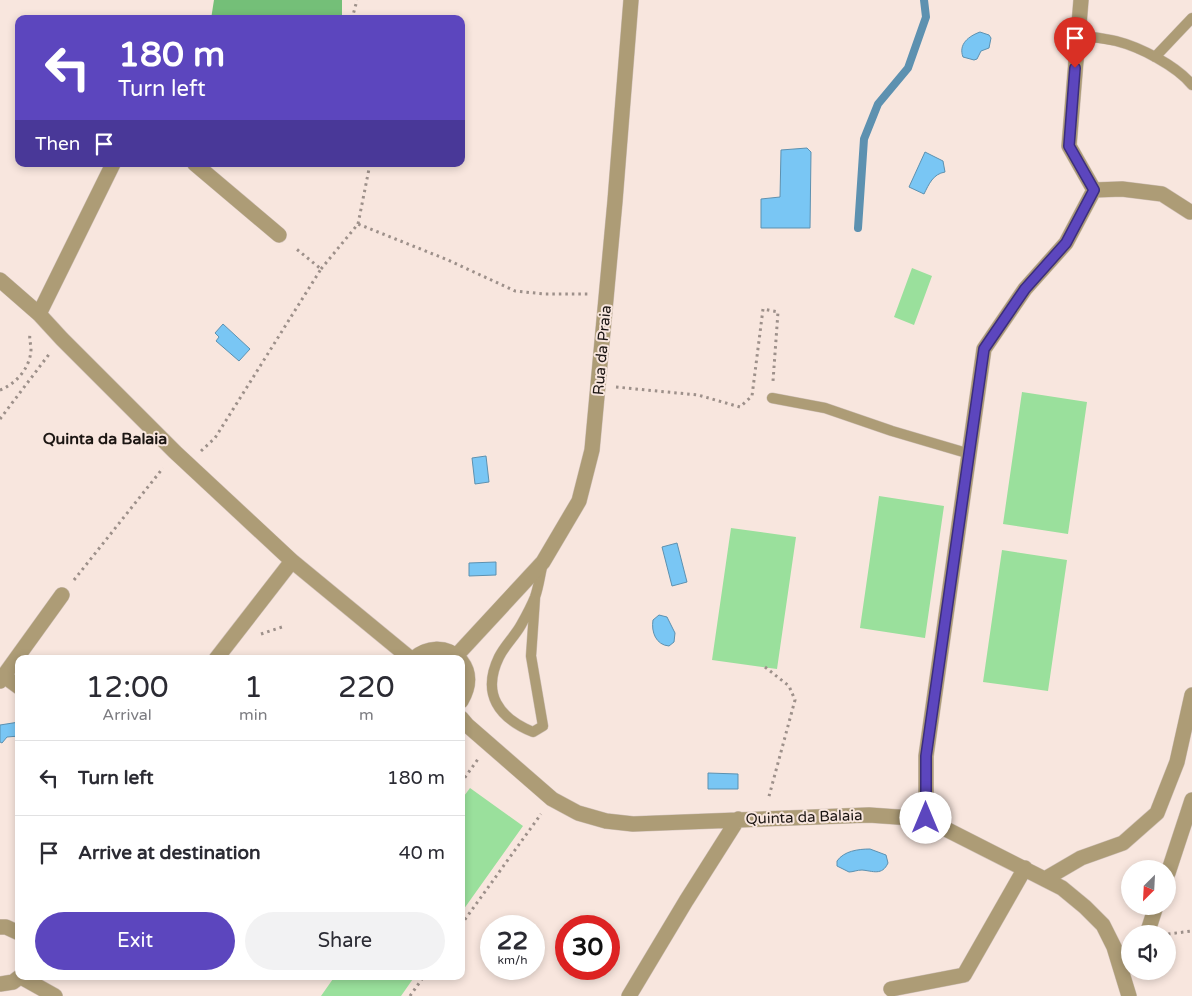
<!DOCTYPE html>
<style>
:root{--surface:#fff;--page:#f2f2f3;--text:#2b2b33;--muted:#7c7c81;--line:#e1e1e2;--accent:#5c46be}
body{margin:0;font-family:"Varela Round",sans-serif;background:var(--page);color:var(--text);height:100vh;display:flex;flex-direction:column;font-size:19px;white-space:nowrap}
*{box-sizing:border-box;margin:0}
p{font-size:16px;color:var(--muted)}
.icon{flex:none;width:28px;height:28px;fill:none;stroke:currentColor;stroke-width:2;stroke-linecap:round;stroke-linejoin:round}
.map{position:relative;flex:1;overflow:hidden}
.side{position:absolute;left:15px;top:655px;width:450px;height:325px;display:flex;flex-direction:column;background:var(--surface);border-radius:10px;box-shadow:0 2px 8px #0003}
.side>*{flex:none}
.hud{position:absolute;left:15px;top:15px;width:450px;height:152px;border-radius:10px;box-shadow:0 2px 8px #0003;background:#5c46be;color:#fff;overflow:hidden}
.needle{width:32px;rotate:204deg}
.tools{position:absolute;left:1121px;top:860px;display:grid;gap:10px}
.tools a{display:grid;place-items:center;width:55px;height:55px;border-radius:50%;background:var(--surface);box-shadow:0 2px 8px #0003;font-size:25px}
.speed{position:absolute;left:480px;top:915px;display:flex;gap:10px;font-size:25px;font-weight:700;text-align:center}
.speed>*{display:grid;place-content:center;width:65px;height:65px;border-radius:50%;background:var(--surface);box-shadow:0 2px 8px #0003;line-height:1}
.speed small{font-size:12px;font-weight:400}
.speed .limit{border:8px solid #d22;background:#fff;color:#111}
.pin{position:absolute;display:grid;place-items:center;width:42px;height:42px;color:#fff;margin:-51px -21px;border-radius:50% 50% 50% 0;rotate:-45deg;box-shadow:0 0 5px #0007}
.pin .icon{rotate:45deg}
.me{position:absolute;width:55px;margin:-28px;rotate:0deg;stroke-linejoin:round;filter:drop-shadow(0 0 4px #0008)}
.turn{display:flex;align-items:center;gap:18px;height:105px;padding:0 20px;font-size:22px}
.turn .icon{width:65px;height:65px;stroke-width:2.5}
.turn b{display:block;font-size:35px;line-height:42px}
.then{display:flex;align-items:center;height:48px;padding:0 20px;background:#0003;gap:10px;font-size:19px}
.eta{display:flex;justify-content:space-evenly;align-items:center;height:85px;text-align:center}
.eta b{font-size:30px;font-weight:600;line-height:35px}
.button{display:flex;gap:10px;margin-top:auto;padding:10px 20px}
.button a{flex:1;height:58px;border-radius:30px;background:var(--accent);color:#fff;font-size:20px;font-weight:600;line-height:58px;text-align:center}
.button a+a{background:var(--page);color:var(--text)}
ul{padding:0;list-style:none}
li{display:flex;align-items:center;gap:15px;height:75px;padding:0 20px;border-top:1px solid var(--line)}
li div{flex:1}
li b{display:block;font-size:19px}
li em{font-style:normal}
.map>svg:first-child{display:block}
.green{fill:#9ae09c}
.forest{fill:#74bf78}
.water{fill:#79c6f4;stroke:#5d91b0}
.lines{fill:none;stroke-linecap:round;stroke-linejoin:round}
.stream{stroke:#5d91b0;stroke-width:8}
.lane-casing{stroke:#d0c1b9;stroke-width:11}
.street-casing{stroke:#d0c1b9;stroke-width:16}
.path{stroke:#9d908a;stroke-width:3;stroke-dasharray:2.5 4;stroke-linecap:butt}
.lane{stroke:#ad9c76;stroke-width:10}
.street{stroke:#ad9c76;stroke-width:15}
.route-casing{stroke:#3c2e7c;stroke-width:12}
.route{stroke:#5c46be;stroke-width:9}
.labels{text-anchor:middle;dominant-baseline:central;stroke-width:4;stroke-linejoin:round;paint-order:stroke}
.street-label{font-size:15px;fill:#1c1613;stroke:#f8e6de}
.neighbourhood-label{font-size:16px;font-weight:bold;fill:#1c1613;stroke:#f8e6de}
</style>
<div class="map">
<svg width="1192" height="996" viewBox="0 0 1192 996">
<rect width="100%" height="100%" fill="#f8e6de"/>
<path class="green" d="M912,268L932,276L914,325L894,317Z
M1022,392L1087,402L1068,534L1003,524Z
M879,496L944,506L925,638L860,628Z
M731,528L796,537L777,669L712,660Z
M1002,550L1067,560L1048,691L983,682Z
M470,788L523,826L461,913V800Z
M335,976H415L401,996H321Z"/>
<path class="forest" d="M214,0H342V19H211Z"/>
<path class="water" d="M980,32L989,35L991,38L989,48L981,51L977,59L974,60L963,57C958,44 969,36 980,32Z
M807,148L811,152L810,228H761V199L780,197L781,150Z
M925,152L943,161L945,172C933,174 929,184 924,194L909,187Z
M223,324L250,349L239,361L216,341L219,337L215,333Z
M486,456L489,482L475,484L472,458Z
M677,543L687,582L672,586L662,547Z
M496,562V575L469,576V563Z
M659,615L667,617L675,633L674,642L669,646C656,645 651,632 653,620Z
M19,722V736L7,737L2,743L0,742V725Z
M708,773L738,774V789H708Z
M870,849L886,855L888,863C882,876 873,871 862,870C857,870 853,872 849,872L837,866V861C844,851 858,849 870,849Z"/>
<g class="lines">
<path class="stream" d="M858,228L864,139L878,104L908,68L926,17L924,0"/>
<defs>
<path id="lane" d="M1078,35C1090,37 1103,38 1116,41C1140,47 1177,66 1192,85
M1155,57L1192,18
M772,398L825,408L892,431L970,454
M535,598L531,656L543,726L533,732C499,718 481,694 499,657C505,645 515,636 521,625C526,616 531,607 535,597C539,586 540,574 543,563"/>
<path id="street" d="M195,164L279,235
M1094,190L1122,189L1162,194L1190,212
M0,280L39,314L62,339L175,452L292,561L411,659
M39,314L113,164
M456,656L543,562L579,501L592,450L615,201L631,0
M216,659L292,561
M413,659C427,647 446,645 459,659
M461,661C471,674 469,687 461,701
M4,676L19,687
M0,681L62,595
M461,718L467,725L552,799L578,813L606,821L633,824L869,815L926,819L1062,888L1085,907L1103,925L1114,947L1129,996
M926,819V756L984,349L1025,289L1066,243L1094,190L1069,146L1081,0
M1168,873L1192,800
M1045,879L1081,858L1123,843L1157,813L1177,762L1192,695
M0,927H6L19,933
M1147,934L1156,906
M21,977L55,996
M0,984L13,982L21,976
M891,989L964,975L1025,868
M629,996L686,901L738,819"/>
</defs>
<use href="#lane" class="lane-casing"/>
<use href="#street" class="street-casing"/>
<path class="path" d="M352,19L357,0
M358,224L370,164
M321,269L358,224L448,260L515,291L544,294H588
M616,387L698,395L740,407L752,396L763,309L778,312L773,381
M0,390C16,384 30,368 31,350C31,344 29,339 30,334
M0,419L50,353
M201,451L215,438L321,269L294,247
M74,580L163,468
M261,634L282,627
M765,667L789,686L795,700L768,800
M461,783L478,759
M461,925L541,814
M1168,934L1192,931
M312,977L315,976
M410,996L424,976"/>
<use href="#lane" class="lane"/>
<use href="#street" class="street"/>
</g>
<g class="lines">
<defs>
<path id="route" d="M926,818V756L984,349L1025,289L1066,243L1094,190L1069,146L1075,68"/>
</defs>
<use href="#route" class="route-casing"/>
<use href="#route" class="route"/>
</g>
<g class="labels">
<g class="street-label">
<text transform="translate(602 350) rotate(-85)">Rua da Praia</text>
<text transform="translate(804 817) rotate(-2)">Quinta da Balaia</text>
</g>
<g class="neighbourhood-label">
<text x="105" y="439">Quinta da Balaia</text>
</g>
</g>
</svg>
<div class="tools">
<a><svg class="needle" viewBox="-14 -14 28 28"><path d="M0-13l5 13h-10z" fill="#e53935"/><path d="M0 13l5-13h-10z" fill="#7c7c81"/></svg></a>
<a><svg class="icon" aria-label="sound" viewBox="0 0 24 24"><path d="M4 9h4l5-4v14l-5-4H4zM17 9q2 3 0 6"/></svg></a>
</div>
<div class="speed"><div>22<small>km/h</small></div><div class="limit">30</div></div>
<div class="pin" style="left:1075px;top:68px;background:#d93025"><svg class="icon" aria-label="arrive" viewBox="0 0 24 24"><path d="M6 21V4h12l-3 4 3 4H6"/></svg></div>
<svg class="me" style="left:926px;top:818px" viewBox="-20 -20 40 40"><circle r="19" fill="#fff"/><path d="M0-13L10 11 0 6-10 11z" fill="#5c46be"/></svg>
<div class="hud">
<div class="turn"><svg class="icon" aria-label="left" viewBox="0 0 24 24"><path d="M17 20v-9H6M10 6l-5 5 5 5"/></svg><div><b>180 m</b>Turn left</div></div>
<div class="then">Then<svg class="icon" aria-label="arrive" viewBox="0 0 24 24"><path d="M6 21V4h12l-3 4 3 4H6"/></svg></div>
</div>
<section class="side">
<div class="eta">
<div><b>12:00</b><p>Arrival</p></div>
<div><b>1</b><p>min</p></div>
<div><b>220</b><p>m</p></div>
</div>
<ul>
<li><svg class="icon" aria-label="left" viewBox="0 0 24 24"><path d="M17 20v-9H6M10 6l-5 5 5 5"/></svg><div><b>Turn left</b></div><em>180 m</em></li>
<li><svg class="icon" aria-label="arrive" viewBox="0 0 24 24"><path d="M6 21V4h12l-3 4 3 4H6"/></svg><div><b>Arrive at destination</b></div><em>40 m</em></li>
</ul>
<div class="button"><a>Exit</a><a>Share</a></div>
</section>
</div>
